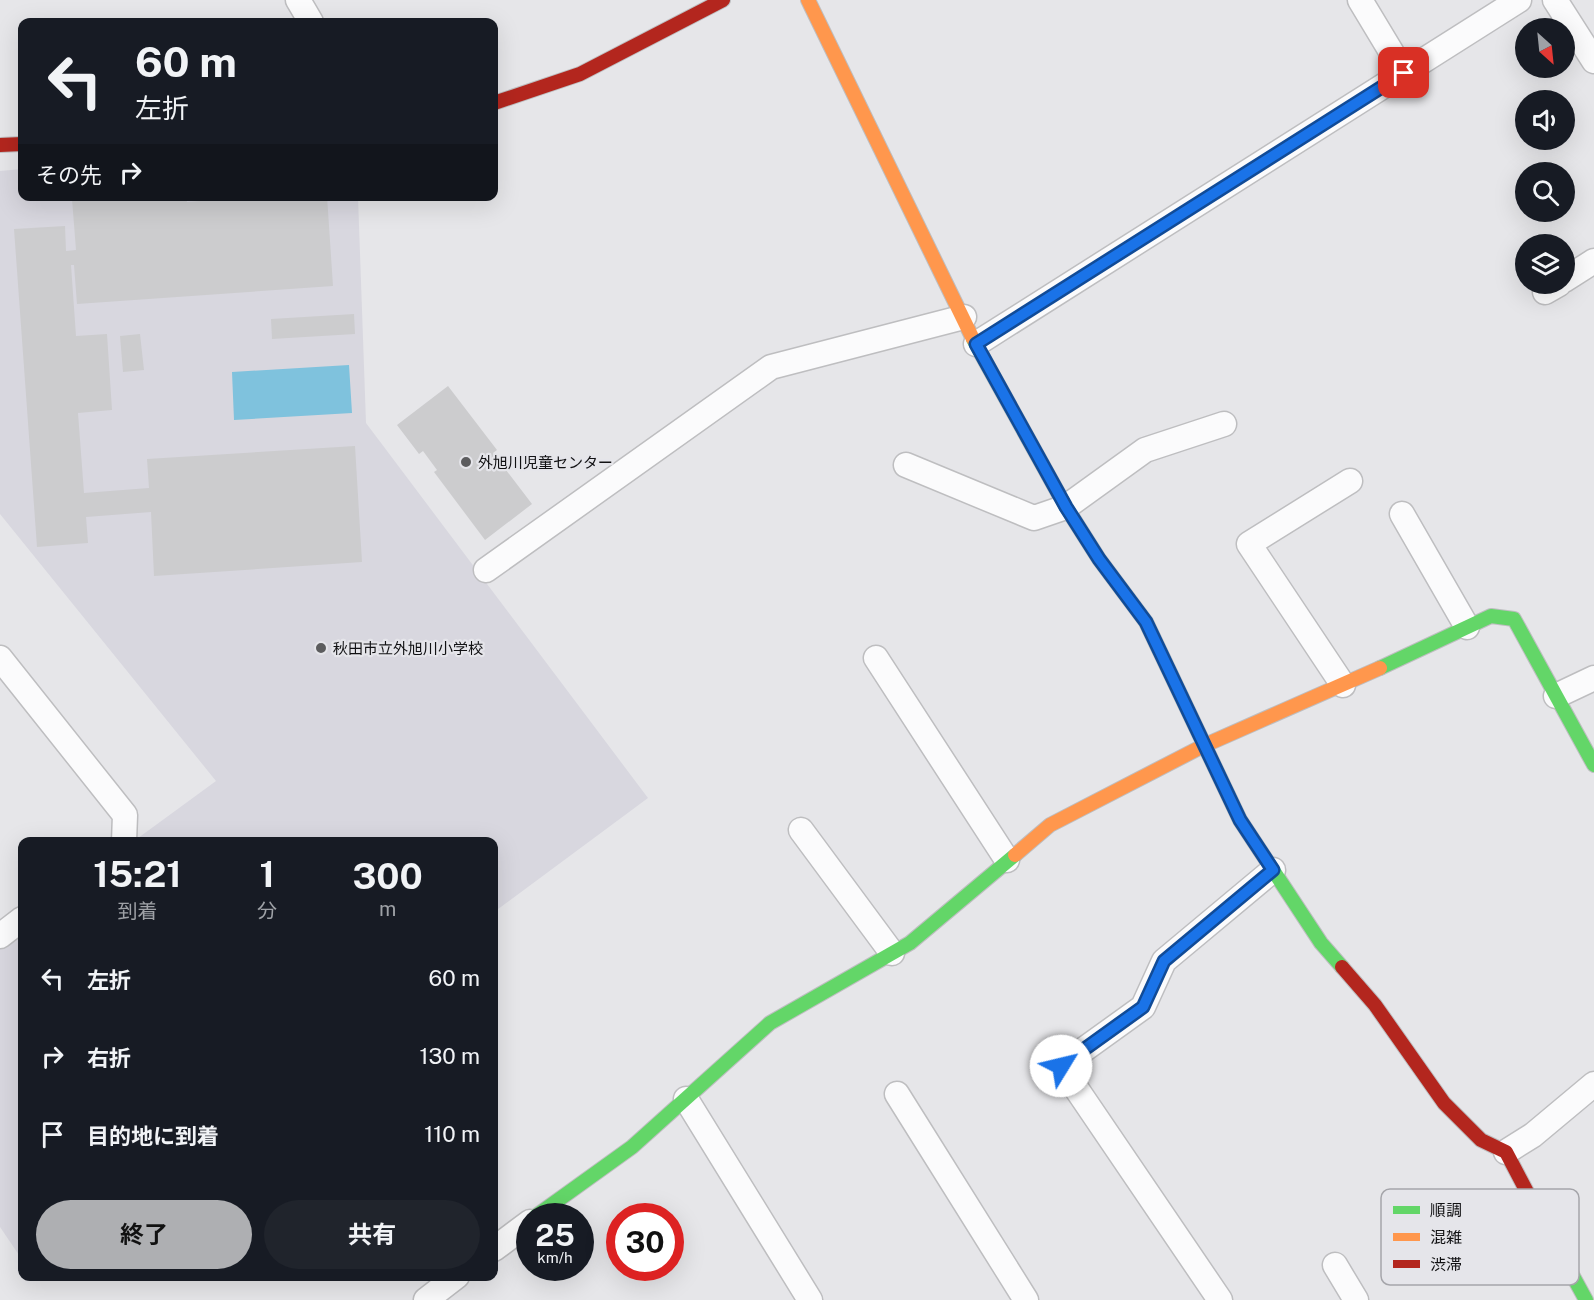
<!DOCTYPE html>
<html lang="ja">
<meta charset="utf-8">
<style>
:root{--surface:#171b24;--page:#20242c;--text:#f1f3f6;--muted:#9ea1a6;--accent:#aeafb2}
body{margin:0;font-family:"Public Sans","Noto Sans JP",sans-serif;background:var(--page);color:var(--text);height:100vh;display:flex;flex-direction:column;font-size:22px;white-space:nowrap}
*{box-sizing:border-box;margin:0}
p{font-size:20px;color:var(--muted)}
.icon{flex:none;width:33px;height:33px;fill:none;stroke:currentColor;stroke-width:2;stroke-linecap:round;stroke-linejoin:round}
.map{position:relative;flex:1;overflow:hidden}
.side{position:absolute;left:18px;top:837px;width:480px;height:444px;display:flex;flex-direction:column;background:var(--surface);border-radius:12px;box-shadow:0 6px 24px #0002}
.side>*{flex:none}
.hud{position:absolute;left:18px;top:18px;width:480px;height:183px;border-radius:12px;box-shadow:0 6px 24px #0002;background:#171b24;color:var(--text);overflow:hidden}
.needle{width:39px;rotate:153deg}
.tools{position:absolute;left:1515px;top:18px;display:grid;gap:12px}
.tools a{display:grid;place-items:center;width:60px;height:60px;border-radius:50%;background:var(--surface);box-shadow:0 6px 24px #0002;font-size:30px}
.speed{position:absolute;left:516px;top:1203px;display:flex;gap:12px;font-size:30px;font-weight:700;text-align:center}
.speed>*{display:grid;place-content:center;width:78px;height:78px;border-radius:50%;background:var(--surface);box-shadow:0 6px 24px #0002;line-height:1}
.speed small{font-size:15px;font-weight:400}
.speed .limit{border:9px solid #d22;background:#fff;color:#111}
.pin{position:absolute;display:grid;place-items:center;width:51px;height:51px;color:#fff;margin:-26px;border-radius:12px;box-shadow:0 3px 9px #0006}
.me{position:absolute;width:66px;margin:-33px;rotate:54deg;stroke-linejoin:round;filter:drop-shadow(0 0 4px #0008)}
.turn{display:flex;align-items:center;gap:21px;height:126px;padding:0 18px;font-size:27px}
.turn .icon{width:78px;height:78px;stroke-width:2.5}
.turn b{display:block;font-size:42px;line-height:51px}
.then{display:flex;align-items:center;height:57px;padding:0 18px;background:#0003;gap:12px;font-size:22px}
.eta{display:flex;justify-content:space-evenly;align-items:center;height:102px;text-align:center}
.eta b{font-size:36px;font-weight:700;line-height:42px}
.primary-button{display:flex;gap:12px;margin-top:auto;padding:12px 18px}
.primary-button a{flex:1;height:69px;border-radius:36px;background:var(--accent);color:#111;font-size:24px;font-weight:700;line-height:69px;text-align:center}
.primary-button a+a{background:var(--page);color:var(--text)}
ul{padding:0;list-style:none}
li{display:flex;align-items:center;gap:18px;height:78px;padding:0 18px}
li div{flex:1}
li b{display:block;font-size:22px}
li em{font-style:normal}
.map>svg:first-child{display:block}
.built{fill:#d8d7df}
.water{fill:#7fc2dd}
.building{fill:#ccccce}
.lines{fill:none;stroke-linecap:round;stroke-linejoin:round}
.street-casing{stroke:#bebec0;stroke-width:27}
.fast-casing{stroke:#bebec0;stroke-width:16}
.slow-casing{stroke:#bebec0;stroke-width:16}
.jam-casing{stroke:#bebec0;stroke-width:16}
.street{stroke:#fbfbfc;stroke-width:24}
.fast{stroke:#63d668;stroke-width:14}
.slow{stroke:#ff974d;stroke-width:14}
.jam{stroke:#b3261e;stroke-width:14}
.route-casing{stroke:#114b97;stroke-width:15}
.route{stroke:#1a73e8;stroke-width:10}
.poi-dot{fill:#5c5c5e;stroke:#e5e5ea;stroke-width:2}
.labels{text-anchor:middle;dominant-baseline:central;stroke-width:4.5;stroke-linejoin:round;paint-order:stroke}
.poi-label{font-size:15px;fill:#111113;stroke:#e5e5ea;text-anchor:start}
.key{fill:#e5e5ea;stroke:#a5a5aa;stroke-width:1.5}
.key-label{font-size:16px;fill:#111113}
</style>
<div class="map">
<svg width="1594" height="1300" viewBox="0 0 1594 1300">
<rect width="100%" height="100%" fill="#e6e6e9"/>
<path class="built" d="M22,169V196L358,197L366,423L648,798L494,912V842L134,841L216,781L0,514V171Z
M22,922V1257L21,1258L0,1227V938Z"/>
<path class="water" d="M349,365L352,413L234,420L232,372Z"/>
<path class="building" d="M100,196H186L187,202L259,196H327L333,286L77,304L74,265H71L76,336L107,334L112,410L78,413L84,493L149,488L147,459L355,446L362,562L154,576L151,512L86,517L88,543L37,547L14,229L65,226L66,251L76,250L72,199Z
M354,314L355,334L272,339L271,319Z
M140,334L144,370L123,372L120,336Z
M448,386L497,450L493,453L532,504L485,540L434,472L437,470L423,451L419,454L397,425Z"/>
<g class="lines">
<defs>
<path id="street" d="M298,0L311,22
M1360,0L1404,73
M1555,0L1594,61
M1564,280L1594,261
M1545,292L1559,284
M976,344L1519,0
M906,465L1034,518L1066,507L1145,450L1224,424
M1402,514L1467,627
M486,570L771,367L964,317
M0,658L125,815L124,842
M876,658L1007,860
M1343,685L1249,544L1350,481
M1556,696L1594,678
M801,830L892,953
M0,936L22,919
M897,1094L1026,1300
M686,1099L810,1300
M1506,1152L1533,1135L1594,1084
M494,1249L530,1222
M1335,1265L1356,1300
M426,1300L457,1276
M1220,1300L1061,1066L1143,1007L1164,961L1273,870"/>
<path id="fast" d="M973,339L1066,507L1099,559L1146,622L1240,820L1321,943L1342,967
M1380,668L1491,616L1514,619L1594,765
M1535,1207L1586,1300
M536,1216L632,1147L770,1023L910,943L1015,855"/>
<path id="slow" d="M808,0L973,339
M1015,855L1050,825L1203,746L1380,668"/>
<path id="jam" d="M494,103L580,74L723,0
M0,145L22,144
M1342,967L1375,1005L1444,1103L1481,1140L1506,1152L1535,1207"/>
</defs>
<use href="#street" class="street-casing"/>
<use href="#fast" class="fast-casing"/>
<use href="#slow" class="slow-casing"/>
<use href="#jam" class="jam-casing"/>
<use href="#street" class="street"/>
<use href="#fast" class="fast"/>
<use href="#slow" class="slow"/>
<use href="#jam" class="jam"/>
</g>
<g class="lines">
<defs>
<path id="route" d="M1061,1066L1143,1007L1164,961L1273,870L1240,820L1146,622L1099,559L1066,507L976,344L1404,73"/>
</defs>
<use href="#route" class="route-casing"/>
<use href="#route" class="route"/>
</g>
<g class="poi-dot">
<circle cx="466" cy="462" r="6"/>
<circle cx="321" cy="648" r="6"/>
</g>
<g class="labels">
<g class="poi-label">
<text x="478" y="462">外旭川児童センター</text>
<text x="333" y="648">秋田市立外旭川小学校</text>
</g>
</g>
<rect x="1381" y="1189" width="198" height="96" rx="9" class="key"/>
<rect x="1393" y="1206" width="27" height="8" fill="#63d668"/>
<rect x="1393" y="1233" width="27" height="8" fill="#ff974d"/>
<rect x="1393" y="1260" width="27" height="8" fill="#b3261e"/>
<g class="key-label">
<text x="1430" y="1216">順調</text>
<text x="1430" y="1243">混雑</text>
<text x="1430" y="1270">渋滞</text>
</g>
</svg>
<div class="tools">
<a><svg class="needle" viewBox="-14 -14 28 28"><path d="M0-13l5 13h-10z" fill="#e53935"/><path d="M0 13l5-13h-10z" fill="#9ea1a6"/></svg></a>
<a><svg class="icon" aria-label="sound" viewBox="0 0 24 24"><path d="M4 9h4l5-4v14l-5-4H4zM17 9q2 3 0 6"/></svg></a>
<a><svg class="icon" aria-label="search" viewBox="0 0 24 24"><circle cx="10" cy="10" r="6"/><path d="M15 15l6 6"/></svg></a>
<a><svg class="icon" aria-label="layers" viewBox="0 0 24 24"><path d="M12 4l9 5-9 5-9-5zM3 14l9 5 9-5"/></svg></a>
</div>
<div class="speed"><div>25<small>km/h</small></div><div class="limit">30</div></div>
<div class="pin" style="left:1404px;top:73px;background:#d93025"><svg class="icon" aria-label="arrive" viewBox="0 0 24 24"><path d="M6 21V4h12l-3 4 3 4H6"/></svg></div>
<svg class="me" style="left:1061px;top:1066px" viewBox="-20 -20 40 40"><circle r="19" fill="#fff"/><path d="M0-13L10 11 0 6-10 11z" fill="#1a73e8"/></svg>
<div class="hud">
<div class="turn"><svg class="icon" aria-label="left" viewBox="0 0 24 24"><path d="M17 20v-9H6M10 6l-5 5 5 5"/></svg><div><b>60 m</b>左折</div></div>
<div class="then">その先<svg class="icon" aria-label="right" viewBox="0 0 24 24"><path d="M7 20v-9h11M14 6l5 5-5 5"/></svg></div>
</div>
<section class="side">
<div class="eta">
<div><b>15:21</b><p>到着</p></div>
<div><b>1</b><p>分</p></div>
<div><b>300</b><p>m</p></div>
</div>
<ul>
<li><svg class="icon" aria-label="left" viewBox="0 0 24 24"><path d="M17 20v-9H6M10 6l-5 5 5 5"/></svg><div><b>左折</b></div><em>60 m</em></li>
<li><svg class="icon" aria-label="right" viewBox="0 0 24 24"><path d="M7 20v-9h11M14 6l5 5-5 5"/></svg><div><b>右折</b></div><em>130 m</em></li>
<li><svg class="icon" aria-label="arrive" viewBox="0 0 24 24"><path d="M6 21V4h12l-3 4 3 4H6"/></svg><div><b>目的地に到着</b></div><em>110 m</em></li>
</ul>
<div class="primary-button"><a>終了</a><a>共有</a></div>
</section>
</div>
